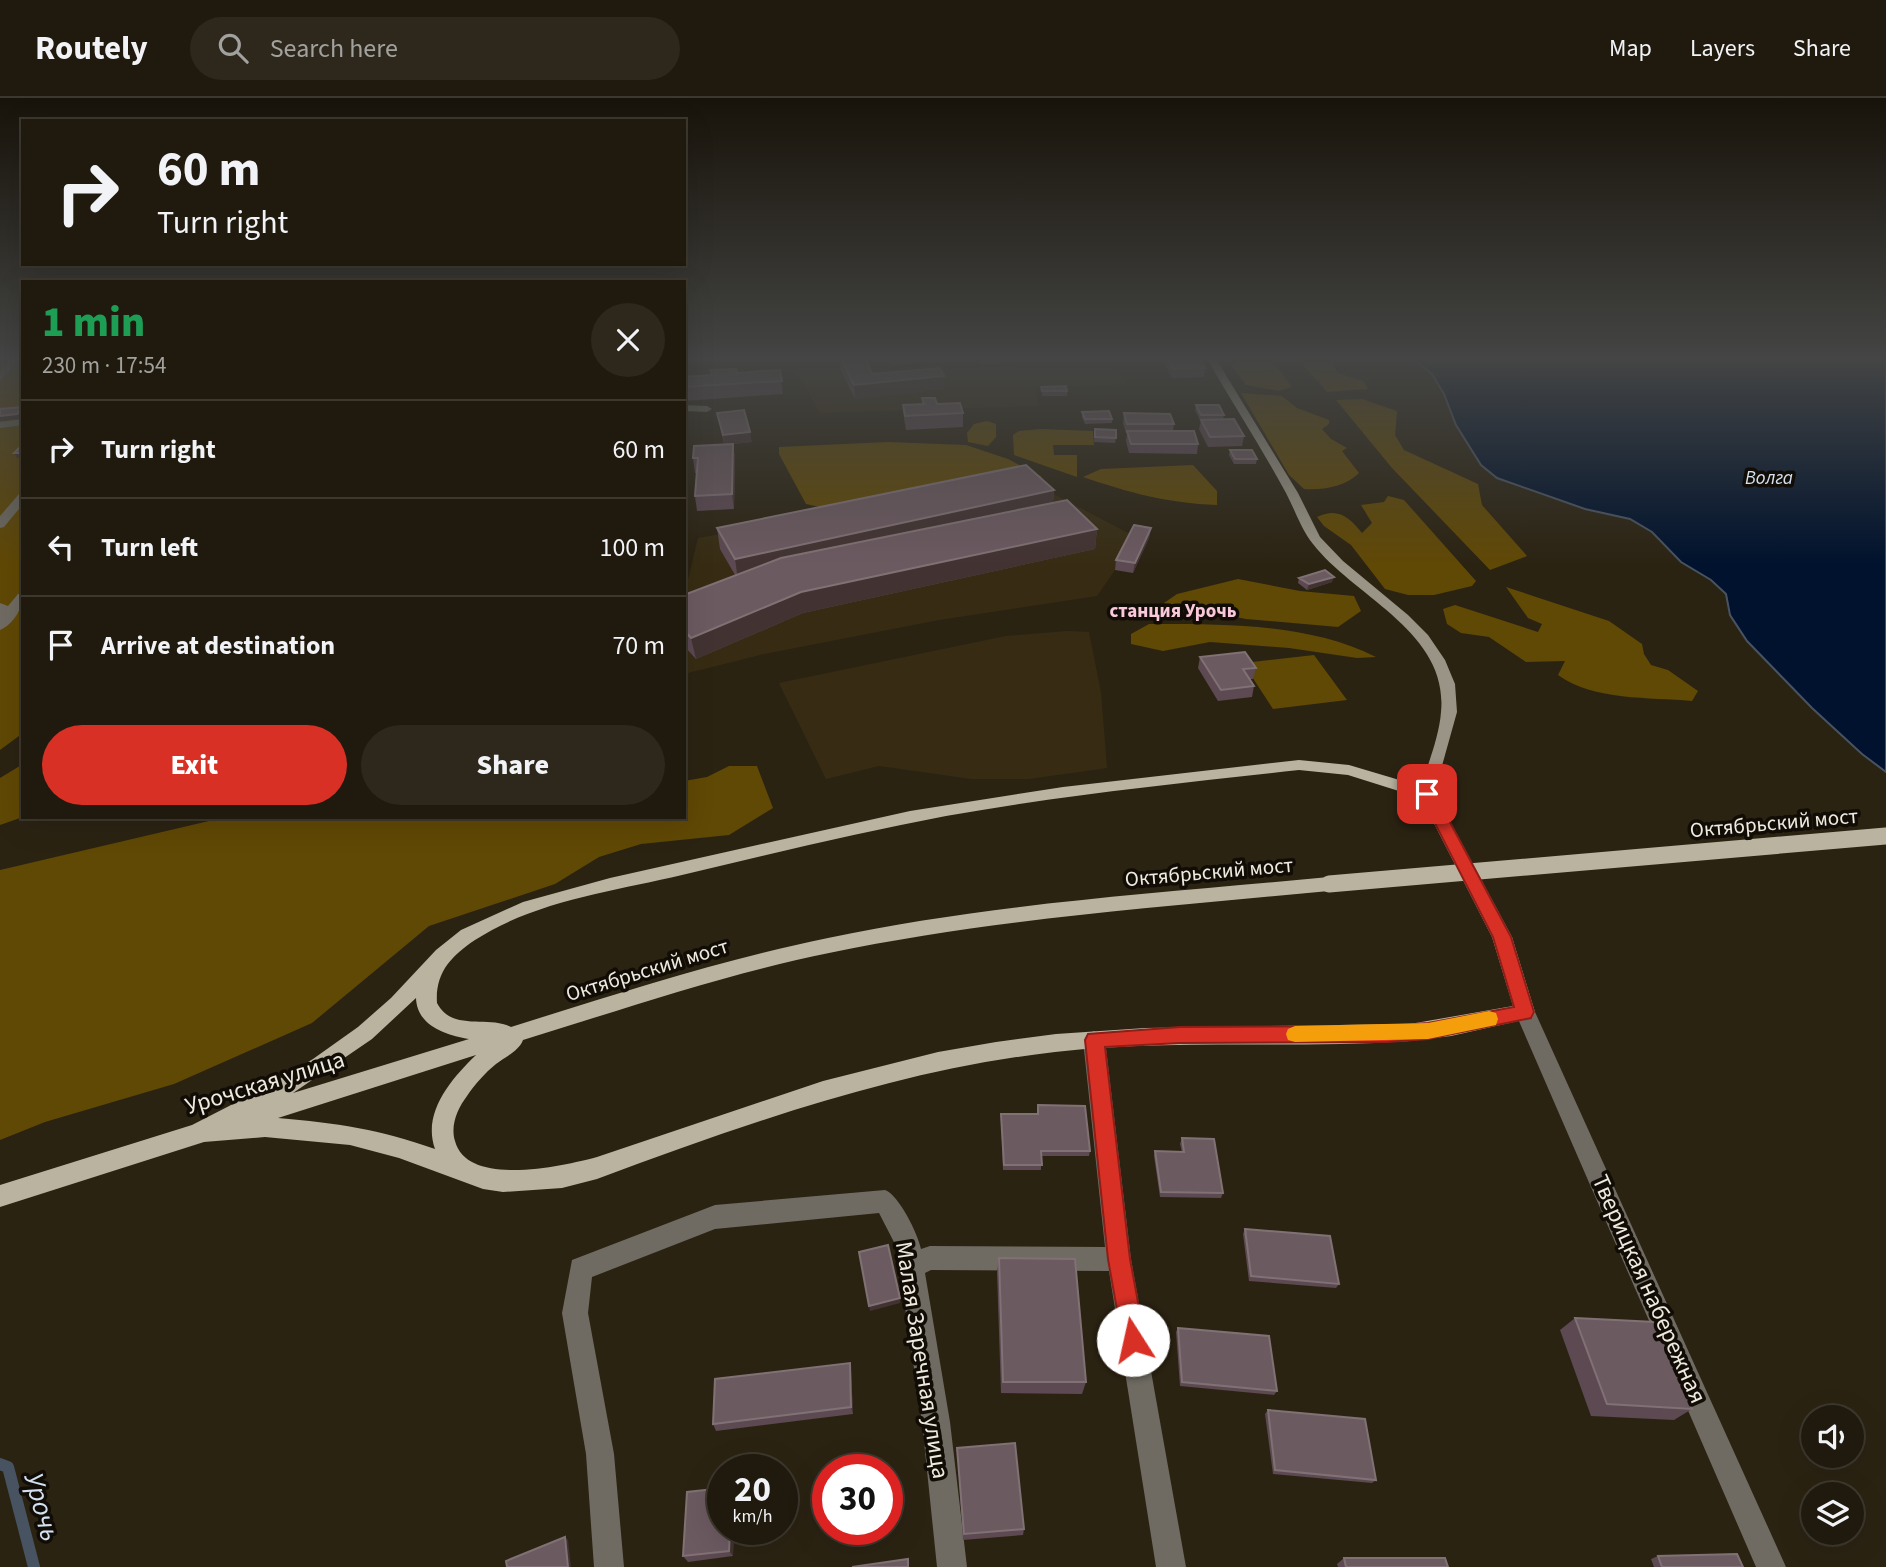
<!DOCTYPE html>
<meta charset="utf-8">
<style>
:root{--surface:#201a0e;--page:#2d271c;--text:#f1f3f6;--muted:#a2a19e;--line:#3d382e;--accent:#d93025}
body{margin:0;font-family:"Source Sans 3",sans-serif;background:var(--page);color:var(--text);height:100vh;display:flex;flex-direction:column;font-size:26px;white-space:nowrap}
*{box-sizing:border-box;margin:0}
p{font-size:23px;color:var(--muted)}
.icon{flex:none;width:38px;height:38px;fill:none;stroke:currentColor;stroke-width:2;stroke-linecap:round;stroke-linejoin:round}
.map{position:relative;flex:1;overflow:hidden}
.panel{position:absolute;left:21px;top:182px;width:665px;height:539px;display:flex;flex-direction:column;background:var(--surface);border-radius:0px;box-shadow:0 7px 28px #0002,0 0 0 2px var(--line)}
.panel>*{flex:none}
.guide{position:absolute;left:21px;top:21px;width:665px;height:147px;border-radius:0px;box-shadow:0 7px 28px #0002,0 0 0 2px var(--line);background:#201a0e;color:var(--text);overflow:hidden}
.fabs{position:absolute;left:1801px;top:1307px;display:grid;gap:14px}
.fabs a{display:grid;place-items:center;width:63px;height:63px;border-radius:50%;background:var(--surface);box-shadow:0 7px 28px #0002,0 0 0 2px var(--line);font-size:35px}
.speed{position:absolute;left:707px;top:1356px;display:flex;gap:14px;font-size:35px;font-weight:700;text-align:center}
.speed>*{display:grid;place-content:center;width:91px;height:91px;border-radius:50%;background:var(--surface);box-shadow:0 7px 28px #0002,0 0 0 2px var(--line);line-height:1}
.speed small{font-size:18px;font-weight:400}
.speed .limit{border:10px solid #d22;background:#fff;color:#111}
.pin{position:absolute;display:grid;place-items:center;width:60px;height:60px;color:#fff;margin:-30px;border-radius:14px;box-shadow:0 4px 10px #0006}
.me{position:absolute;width:77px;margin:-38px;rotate:350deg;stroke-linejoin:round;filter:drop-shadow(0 0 5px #0008)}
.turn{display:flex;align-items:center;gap:24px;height:147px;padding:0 21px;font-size:32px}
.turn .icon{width:91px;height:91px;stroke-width:2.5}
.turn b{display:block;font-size:49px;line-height:60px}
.round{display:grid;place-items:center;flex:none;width:74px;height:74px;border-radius:37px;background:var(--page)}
.summary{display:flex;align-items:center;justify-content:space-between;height:119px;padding:0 21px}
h1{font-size:42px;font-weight:800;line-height:52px;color:#1e9e55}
.action{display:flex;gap:14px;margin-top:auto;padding:14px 21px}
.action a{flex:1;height:80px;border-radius:42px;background:var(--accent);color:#fff;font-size:28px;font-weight:800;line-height:80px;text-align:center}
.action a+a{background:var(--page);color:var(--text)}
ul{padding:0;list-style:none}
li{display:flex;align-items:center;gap:21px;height:98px;padding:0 21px;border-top:2px solid var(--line)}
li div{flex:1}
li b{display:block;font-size:26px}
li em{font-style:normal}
header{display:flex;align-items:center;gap:42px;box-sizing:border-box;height:98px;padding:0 35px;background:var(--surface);border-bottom:2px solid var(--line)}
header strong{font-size:33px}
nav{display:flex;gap:38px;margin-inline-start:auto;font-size:24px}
.search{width:490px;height:63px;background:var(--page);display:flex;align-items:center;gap:18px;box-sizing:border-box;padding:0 24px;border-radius:38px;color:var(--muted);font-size:26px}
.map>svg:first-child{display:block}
.built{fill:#372c13}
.green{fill:#604805}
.water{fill:#00122d;stroke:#485362;stroke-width:2}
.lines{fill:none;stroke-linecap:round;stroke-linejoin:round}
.stream{stroke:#485362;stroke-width:12}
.street{fill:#6f6b62;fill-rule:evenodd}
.secondary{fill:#999485;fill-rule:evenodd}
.primary{fill:#bab3a0;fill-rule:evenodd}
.primary-bridge{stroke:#bab3a0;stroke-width:17}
.wall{fill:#5c4952}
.shaded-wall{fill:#423332}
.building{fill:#6c5a61;stroke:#807175;stroke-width:2}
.route{fill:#d93025;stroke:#8d1f18;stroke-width:2}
.slow{fill:#f59e0b}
.labels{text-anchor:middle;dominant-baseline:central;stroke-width:7;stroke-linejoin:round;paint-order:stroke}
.far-water-label{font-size:19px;font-style:italic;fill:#d3e1f1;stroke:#110d06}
.far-neighbourhood-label{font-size:19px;font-weight:bold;fill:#f9c8da;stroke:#110d06}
.street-label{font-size:21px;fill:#efeadf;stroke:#110d06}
.near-street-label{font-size:24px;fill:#efeadf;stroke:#110d06}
.near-water-label{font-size:28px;font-style:italic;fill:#d3e1f1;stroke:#110d06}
</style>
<header>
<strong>Routely</strong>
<div class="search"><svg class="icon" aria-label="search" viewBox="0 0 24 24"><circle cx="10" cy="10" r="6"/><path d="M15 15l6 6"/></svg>Search here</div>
<nav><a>Map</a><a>Layers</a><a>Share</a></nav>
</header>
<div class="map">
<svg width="1886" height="1469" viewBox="0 0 1886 1469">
<rect width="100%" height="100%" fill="#2b2312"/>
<path class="built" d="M789,261H1113L1125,286L1035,289L1039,308L820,315Z
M1027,382L1132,437L1115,472L1097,498L939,522L764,556L684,576V498L698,440Z
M1067,533L1089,534L1101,595L1107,670L1029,681H972L879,668L826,681L779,585L1006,538Z"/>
<path class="green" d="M0,261H23V635L0,652Z
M1227,261C1267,261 1268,254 1292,289L1279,293L1246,287Z
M1298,261H1331L1338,275L1363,283L1368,291L1327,294Z
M1241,295L1282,298L1297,310L1329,322V326L1322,331L1331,341L1347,350L1342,353L1359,375C1345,389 1324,392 1304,391L1289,377Z
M1362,301L1397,313L1395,337L1404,352L1478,386L1482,407L1527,458L1490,472L1392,370L1336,302Z
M987,323L996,326V339L988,348L968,344L967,335L974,326Z
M1040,331L1093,333L1094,347H1053L1054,357H1077V379L1014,357L1013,337L1019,333Z
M888,344L966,347L1008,361L1042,379L838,413L806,406L779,356V349Z
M1193,367L1217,393V407C1167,405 1130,395 1083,379L1101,371Z
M1388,398L1404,402L1476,483L1472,488L1434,497H1408L1385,491L1351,447L1324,428L1317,419C1338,409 1349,419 1362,435L1372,425L1361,407L1384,404Z
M1238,481L1300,493L1354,498L1361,513L1338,529L1246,521L1164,505L1177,496Z
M1506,489L1609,523L1642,546L1644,556L1651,567L1668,572L1698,593L1692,603C1649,599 1594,603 1558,577L1565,563L1526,564L1489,539L1461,535L1447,526L1443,511L1455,507L1538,534L1542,526L1528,520Z
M1149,526C1223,526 1309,525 1376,559L1357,560L1289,550L1210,544L1163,553L1131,546V536Z
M1314,557L1347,602L1273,611L1243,565Z
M23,666V719L0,727V680Z
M729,668H757L773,710L729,737L641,746L599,759L555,786L429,828L312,925L174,986L45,1024L0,1042V772L226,719H684V683L707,679Z"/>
<path class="water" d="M1413,261H1886V674L1862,656L1812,610L1747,543L1730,517L1726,496L1711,482L1681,464L1652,434L1630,421L1585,411L1497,380L1481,367L1456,327L1444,296L1432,276Z"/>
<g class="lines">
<path class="stream" d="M0,1366L8,1369L34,1469"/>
<path class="street" d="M10,261H19L0,283V274Z
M684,307L707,308L712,311L707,314L684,313Z
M23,321V327L0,330V324Z
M23,395V406L4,429L0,430V418L19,396Z
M23,495C23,510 14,526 0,532V505L8,508L18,496Z
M1525,905L1532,908L1535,914L1786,1469H1756L1515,914L1518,908Z
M1094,933L1101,936L1105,942L1131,1161L1186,1469H1156L1109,1173L931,1172L925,1175L950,1324L967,1469H937L922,1324L896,1148L879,1115L715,1131L592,1179L588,1215L614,1356L624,1469H594L586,1356L562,1215L572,1162L715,1107L885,1092C899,1097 918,1136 921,1151L930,1148L1105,1149L1083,942L1087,936Z"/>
<path class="secondary" d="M1207,261H1216L1298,395L1320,439L1343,463L1408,517L1428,537L1445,562L1455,586L1457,614L1433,700L1427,702L1419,696C1426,670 1439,641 1441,614C1449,534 1354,499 1313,446C1301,431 1295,412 1286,395C1261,349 1233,306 1207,261Z"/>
<path class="primary" d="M1299,662L1349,667L1433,692L1512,839L1535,914L1532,920L1451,938L1410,943C1291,951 1173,941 1055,954C896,972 746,1026 597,1081L562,1090L503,1094L483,1091L399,1060L350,1047L265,1039L204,1044L0,1109V1087L192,1027L266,989L313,961L358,929L391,900L436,852L461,832L523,804L610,780L910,713L1063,689ZM1299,672L1348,677L1421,700L1492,839L1513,908L1410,926L1145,930L1056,936L996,944L938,954L823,983L597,1059C564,1068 467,1090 455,1043C450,1027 458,1010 467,998C475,986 485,975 496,966C505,959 519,953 523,942C624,911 725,876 829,855C994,821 1162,809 1329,793L1335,791L1338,786L1335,781L1329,779C1162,795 993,805 828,840C720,862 616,896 511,929C488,917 452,934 437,905C435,875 451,858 475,842C535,803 614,793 682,777C770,756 857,735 946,718C1063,697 1181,685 1299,672ZM416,900C417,928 446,937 469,941L293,995L372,941ZM476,957C451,981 422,1015 435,1051C379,1031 337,1025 278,1020Z"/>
<path class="primary-bridge" d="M1329,786L1886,738"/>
</g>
<path class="wall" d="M840,261H867V265L872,276L944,291L855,301L840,271Z
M888,261H961L890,267Z
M977,261H1014V264L979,266Z
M1159,261H1200L1205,270L1204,279L1172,280L1166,268V262L1160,263Z
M780,272L783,296L684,303V279Z
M1041,289L1067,293V298H1042Z
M922,300L963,315V329L906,332L904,321L903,307H922Z
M1196,307L1224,317L1223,321L1200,322L1195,312Z
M1082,314L1112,321V325L1085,326L1082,319Z
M717,315L752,344L731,346H733L735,360L734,411L697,413L695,398L697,375H695L693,360L724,346Z
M1124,315L1174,326L1173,333L1198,346L1197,356L1129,355L1126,343L1127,335H1126L1123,325Z
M1201,322L1244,338L1242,348L1208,349L1199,331Z
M1095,331L1116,340L1115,345L1094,344Z
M1230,352L1257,361L1256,366H1234L1229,357Z
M1054,392L1053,405L1097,431L1095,451L803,515L696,561L684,548V497L735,477L720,451L717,430Z
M1151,430L1149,440L1133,475L1115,472L1116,462Z
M1299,480L1332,484L1307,492L1298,485Z
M1200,559L1256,570L1253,581H1249L1254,588L1252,599L1218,603L1198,570Z
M1038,1007L1090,1053L1089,1058H1041V1072H1003L1001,1016H1037Z
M1182,1040L1223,1095L1221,1100L1160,1099L1154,1058L1155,1053L1182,1054L1180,1046Z
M1245,1131L1339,1186L1336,1190L1249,1183L1243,1136Z
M999,1160L1086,1284L1082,1296L1001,1295L997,1174Z
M1575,1220L1692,1311L1674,1322L1591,1318L1560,1232Z
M1178,1230L1277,1293L1274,1297L1180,1288L1176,1234Z
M851,1273L853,1316L716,1333L713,1326Z
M1268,1312L1376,1382L1372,1385L1273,1376L1265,1316Z
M957,1350L1024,1431L1023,1437L963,1442Z
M723,1390L733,1458L688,1464L683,1458Z
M1658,1458L1743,1469H1654L1651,1461Z
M1344,1460L1448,1469H1338L1337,1466Z"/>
<path class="shaded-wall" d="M944,278V291L855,301L854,287Z
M23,309V317L20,321L0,323V318Z
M750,334L752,344L724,347L723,337Z
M733,346L735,360L734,411L732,396Z
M14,355H23V360H17Z
M1054,392L1052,412L738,482L735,461Z
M1151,430L1149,440L1133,475L1135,465Z
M1097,431L1095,451L803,515L696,561L691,540L801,494Z
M1334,479L1332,484L1307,492L1309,486Z
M900,1200V1205L870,1213L869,1208Z
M850,1265L851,1273L853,1316L851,1309Z
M730,1432H735L733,1458L729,1453Z
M565,1439L568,1442L571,1469H568Z"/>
<path class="building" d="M841,261H866L872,276L940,270L944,278L854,287Z
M1168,261H1200L1205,270L1173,271Z
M736,271L737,275L780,272L782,283L684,289V279L712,277L710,272Z
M1066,288L1067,293H1042L1041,289Z
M922,300H935L937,306L960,305L963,315L905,318L903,307L924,306Z
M1196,307H1219L1224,317H1201Z
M23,309L17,316L0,318V311Z
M744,312L750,334L723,337L717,315Z
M1109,313L1112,321H1085L1082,314Z
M1124,315L1170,316L1174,326H1127Z
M1234,321L1244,338L1210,339L1201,322Z
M1095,331L1116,332V340L1095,339Z
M1127,333H1194L1198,346H1131Z
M733,346L732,396L695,398L698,360H693L694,348Z
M23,347V355H14L21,348Z
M1230,352H1252L1257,361H1235Z
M1026,367L1054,392L735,461L717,430Z
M1067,402L1097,431L801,494L691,540L684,532V497L781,460Z
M1134,427L1151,430L1135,465L1116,462Z
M1325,472L1334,479L1309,486L1299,480Z
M1245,554L1256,570L1243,571L1254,588L1221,592L1200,559Z
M1038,1007L1085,1008L1090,1053H1041L1042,1067H1004L1001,1016H1038Z
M1182,1040L1214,1041L1223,1095L1161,1094L1155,1053L1184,1054Z
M1245,1131L1330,1138L1339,1186L1251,1178Z
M888,1147L900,1200L869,1208L859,1154Z
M999,1160L1075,1161L1086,1284H1003Z
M1575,1220L1655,1224L1692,1311L1607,1306Z
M1178,1230L1269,1238L1277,1293L1182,1284Z
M850,1265L851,1309L713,1326L715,1281Z
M1268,1312L1365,1321L1376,1382L1275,1372Z
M1015,1345L1024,1431L964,1436L957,1350Z
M723,1390V1432H730L729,1453L683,1458L687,1394Z
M565,1439L568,1469H507L506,1463Z
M1737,1456L1743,1469H1662L1658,1458Z
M1344,1460H1445L1448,1469H1346Z
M908,1461V1469H852Z"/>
<linearGradient id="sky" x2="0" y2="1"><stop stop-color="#18130a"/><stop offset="0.56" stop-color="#444544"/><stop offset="1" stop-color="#444544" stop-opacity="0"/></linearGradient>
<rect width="1886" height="467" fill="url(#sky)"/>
<path class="route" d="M1427,690L1435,696L1511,839L1534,914L1531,920L1428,941L1387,944L1180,945L1105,949L1130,1161L1145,1242L1141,1251L1133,1254L1124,1251L1108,1161L1085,942L1088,936L1180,929L1387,928L1428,925L1514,909L1493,839L1420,696Z"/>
<path class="slow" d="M1489,913L1496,915L1498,921L1496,927L1428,941L1295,944L1288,942L1286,936L1288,931L1295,928L1428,925Z"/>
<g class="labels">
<g class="far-water-label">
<text x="1769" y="380">Волга</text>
</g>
<g class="far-neighbourhood-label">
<text x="1173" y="513">станция Урочь</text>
</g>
<g class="street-label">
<text transform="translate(1774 725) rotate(-5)">Октябрьский мост</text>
<text transform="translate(1209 774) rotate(-5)">Октябрьский мост</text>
<text transform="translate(647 872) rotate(-17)">Октябрьский мост</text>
</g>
<g class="near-street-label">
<text transform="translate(265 985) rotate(-17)">Урочская улица</text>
<text transform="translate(1649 1191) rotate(66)">Тверицкая набережная</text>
<text transform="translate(922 1262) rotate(81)">Малая Заречная улица</text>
</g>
<g class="near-water-label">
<text transform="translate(42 1409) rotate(75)">Урочь</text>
</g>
</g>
</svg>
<div class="fabs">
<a><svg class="icon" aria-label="sound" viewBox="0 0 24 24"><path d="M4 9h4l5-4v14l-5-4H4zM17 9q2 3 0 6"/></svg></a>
<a><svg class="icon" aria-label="layers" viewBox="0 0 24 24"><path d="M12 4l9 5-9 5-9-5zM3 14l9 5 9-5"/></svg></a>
</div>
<div class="speed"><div>20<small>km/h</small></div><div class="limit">30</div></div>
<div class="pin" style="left:1427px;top:696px;background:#d93025"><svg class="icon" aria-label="arrive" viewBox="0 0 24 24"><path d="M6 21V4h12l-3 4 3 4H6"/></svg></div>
<svg class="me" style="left:1133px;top:1242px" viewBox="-20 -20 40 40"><circle r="19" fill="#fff"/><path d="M0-13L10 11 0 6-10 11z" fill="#d93025"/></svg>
<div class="guide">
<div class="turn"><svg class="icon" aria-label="right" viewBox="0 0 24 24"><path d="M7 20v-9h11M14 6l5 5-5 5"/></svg><div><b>60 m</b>Turn right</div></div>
</div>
<section class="panel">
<div class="summary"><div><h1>1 min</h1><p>230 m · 17:54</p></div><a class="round"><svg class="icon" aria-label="close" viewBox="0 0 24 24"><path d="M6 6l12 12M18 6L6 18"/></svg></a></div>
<ul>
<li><svg class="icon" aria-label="right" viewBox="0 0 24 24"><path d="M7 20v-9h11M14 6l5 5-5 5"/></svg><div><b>Turn right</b></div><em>60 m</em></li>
<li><svg class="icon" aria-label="left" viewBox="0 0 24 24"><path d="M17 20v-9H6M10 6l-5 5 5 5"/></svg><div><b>Turn left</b></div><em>100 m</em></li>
<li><svg class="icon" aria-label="arrive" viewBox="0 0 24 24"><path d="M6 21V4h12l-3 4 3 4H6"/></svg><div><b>Arrive at destination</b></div><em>70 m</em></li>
</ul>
<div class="action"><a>Exit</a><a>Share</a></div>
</section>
</div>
